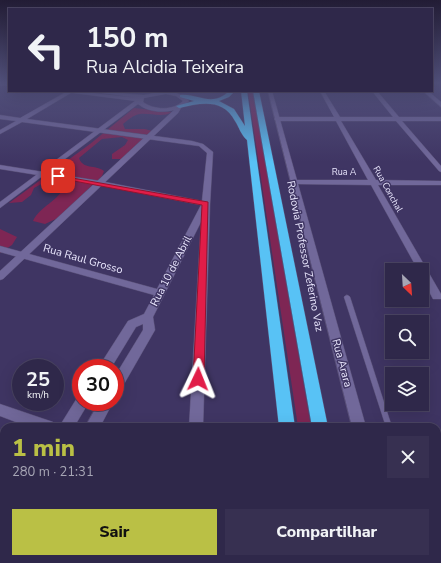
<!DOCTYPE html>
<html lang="pt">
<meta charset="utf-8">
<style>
:root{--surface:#2f284a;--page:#373051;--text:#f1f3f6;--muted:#a7a6b5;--line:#4a4462;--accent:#bac045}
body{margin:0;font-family:"Nunito Sans",sans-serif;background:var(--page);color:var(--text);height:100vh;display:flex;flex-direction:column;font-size:15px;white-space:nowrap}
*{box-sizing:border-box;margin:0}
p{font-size:13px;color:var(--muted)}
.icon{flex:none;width:22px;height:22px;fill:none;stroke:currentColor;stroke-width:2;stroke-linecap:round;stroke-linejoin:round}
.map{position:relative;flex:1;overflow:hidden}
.details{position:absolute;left:0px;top:423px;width:441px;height:140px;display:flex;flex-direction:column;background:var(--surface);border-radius:12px 12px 0 0;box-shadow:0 4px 16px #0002,0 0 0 1px var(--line)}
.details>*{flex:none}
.hud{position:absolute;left:8px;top:8px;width:425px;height:84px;border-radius:0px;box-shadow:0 4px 16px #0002,0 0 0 1px var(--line);background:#2f284a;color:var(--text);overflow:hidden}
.needle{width:26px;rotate:155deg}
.tools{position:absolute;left:385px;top:263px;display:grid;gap:8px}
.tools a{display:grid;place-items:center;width:44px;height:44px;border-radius:0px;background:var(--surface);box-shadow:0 4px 16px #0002,0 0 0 1px var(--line);font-size:20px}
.speed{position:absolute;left:12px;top:359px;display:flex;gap:8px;font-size:20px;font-weight:700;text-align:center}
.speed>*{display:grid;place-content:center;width:52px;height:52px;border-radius:50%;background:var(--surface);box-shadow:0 4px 16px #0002,0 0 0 1px var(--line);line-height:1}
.speed small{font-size:10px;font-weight:400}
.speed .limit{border:6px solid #d22;background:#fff;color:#111}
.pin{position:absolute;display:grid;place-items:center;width:34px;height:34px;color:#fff;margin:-17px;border-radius:8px;box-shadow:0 2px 6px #0006}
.me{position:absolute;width:44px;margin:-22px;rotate:2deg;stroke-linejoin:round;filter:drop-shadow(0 0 3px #0008)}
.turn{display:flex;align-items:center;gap:14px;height:84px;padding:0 12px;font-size:18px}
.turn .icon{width:52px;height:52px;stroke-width:2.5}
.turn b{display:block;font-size:28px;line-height:34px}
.round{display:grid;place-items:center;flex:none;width:42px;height:42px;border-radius:0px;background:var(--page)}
.head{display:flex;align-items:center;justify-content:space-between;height:68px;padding:0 12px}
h1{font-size:24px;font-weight:800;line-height:30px;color:var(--accent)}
.action{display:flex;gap:8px;margin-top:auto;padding:8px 12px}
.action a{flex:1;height:46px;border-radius:0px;background:var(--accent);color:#111;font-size:16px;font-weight:800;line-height:46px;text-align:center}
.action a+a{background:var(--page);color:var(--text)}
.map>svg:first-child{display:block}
.green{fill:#7e2654}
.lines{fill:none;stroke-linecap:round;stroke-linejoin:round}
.service-casing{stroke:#595077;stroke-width:1}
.minor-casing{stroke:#595077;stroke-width:1}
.tertiary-casing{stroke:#595077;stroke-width:1}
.motorway-casing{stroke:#595077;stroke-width:1}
.service{fill:#71689a;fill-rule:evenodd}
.minor{fill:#71689a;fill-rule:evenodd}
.tertiary{fill:#71689a;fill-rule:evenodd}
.motorway{fill:#58c2f5;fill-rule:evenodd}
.route{fill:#e11d48;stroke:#92132f}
.labels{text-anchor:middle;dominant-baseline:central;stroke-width:3;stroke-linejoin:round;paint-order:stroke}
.far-street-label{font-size:9px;fill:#eae7fe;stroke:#3f3563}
.street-label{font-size:11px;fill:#eae7fe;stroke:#3f3563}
</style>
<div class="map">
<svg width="441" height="563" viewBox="0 0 441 563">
<rect width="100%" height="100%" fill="#3f3563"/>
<path class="green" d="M248,91H253L311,427H298Z
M134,108L172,112C162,118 152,113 140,114C133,115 128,120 123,124L125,129H145L152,131L124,159H112V154L125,145L128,140L122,137L102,139L79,158C83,170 95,164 104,171L102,176L58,218L45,224L33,221C40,206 59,201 65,185L58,181L45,182L34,188L31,195L22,202L9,203L90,144Z
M0,229L17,237L12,245L0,253Z"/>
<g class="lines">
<defs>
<path id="service" d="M347,295L349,296L350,297L392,427H386L344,297L345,296Z"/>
<path id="minor" d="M68,91H74L27,119L192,141L203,144L213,152L210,204L203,427H189L201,222L153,317L155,330L120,391L115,393V376L143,330V324L136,327L111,368H98L128,321L144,314L154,295L0,252V246L157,289L201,205L100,185L0,169V165L100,181L202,201L207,153L199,146L22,122L0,134V130L16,121L0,119V115L20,118Z
M320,91H324L340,117H393L372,91H377L399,117H441V121H402L441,166V172L439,171L396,121H341L376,180L441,181V185H378L441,294V299H433L422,278V270H418L371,185L294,184L290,182L294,180H368L336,121H277L274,119L277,117H334Z
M423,91H428L441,102V107Z
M81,396V402H89L74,427H59L77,398Z
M99,402H113L100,427H85Z
M0,404L53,422L55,427H29L0,416Z
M4,516V538L0,539V517Z
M4,559H23L21,563H2Z
M181,559H199V563H181Z"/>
<path id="tertiary" d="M0,83L9,84V86L0,85Z
M58,91H73L138,98L87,91L144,95L160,92H173L184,96L189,101L181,108L178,113L3,279L0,280V271L174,110C162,113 148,112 138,104L0,208V202L135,101ZM166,94L176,96L183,101C173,111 154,110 143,102L144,98Z
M268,91H272L366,427H352Z
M385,559H403L404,563H386Z"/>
<path id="motorway" d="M229,91H235L229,97L219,101L234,109L245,126L241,91H247L295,427H279L247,140C241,135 239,127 235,121C223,98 201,103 179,108L176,106L194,101L180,97V95C198,93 212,108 229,91Z
M253,91H259L328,427H312Z
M294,559H316L317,563H295Z
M334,559H356L357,563H335Z"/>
</defs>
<use href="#service" class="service-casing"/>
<use href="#minor" class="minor-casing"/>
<use href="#tertiary" class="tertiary-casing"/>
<use href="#motorway" class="motorway-casing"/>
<use href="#service" class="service"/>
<use href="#minor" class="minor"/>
<use href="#tertiary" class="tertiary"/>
<use href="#motorway" class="motorway"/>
</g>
<linearGradient id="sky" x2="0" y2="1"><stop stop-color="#231d36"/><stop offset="0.51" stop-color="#52517c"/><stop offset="1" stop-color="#52517c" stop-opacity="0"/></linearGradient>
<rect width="441" height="162" fill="url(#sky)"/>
<path class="route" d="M55,175L208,202L204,379L202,383L198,384L194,383L193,379L202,205L58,178L54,176Z"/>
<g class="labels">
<g class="far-street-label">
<text x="344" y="172">Rua A</text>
<text transform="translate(388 189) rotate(61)">Rua Conchal</text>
</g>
<g class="street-label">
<text transform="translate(305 256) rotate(79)">Rodovia Professor Zeferino Vaz</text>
<text transform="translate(83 259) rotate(16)">Rua Raul Grosso</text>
<text transform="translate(171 271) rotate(-63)">Rua 10 de Abril</text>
<text transform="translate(342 363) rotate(75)">Rua Arara</text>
</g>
</g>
</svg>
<div class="tools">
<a><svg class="needle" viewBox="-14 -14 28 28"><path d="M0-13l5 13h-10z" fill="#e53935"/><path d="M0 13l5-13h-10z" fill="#a7a6b5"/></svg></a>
<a><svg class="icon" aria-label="search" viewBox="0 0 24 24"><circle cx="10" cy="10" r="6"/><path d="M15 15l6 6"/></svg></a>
<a><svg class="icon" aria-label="layers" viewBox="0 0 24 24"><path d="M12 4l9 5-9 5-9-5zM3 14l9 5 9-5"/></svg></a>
</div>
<div class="speed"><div>25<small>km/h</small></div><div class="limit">30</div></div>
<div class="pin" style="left:58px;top:176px;background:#d93025"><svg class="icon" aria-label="arrive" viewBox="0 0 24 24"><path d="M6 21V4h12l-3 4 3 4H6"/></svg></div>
<svg class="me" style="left:198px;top:379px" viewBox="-20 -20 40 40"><path d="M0-17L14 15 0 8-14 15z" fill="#e11d48" stroke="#fff" stroke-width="4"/></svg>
<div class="hud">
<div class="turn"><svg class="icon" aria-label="left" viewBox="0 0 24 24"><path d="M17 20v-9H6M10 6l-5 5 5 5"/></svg><div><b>150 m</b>Rua Alcidia Teixeira</div></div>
</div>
<section class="details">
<div class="head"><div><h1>1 min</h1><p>280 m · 21:31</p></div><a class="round"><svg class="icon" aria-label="close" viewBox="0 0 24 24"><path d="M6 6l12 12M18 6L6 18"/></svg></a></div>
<div class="action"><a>Sair</a><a>Compartilhar</a></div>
</section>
</div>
